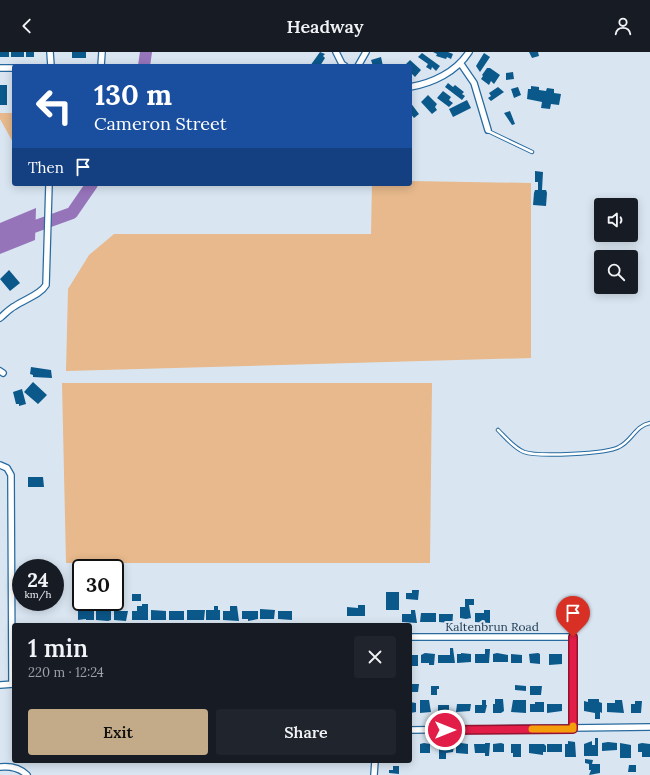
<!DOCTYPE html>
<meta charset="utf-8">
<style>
:root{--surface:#171b24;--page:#20242c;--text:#f1f3f6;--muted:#9ea1a6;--accent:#c3ab8a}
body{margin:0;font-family:Lora,serif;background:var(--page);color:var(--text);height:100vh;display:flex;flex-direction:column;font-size:15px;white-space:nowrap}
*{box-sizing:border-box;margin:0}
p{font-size:13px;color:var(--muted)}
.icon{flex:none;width:22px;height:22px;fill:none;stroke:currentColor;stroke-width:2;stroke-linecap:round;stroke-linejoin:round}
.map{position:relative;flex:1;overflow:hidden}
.panel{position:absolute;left:12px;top:571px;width:400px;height:140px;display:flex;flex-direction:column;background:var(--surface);border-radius:4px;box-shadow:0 2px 10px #0003}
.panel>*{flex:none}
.banner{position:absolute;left:12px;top:12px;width:400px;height:122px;border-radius:4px;box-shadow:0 2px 10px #0003;background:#1a4fa0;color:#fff;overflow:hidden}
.tools{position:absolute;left:594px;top:146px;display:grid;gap:8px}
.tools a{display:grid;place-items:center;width:44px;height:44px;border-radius:4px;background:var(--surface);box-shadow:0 2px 10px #0003;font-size:20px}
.speed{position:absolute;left:12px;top:507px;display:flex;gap:8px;font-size:20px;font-weight:700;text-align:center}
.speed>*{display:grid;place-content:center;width:52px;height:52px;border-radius:50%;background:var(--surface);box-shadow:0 2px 10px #0003;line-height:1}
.speed small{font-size:10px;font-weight:400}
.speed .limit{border:2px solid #111;border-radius:6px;background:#fff;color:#111}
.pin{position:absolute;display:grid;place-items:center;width:34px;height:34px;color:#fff;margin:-41px -17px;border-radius:50% 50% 50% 0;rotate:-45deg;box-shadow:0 0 4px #0007}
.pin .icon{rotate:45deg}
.me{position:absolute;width:44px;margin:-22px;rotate:90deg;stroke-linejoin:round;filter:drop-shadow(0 0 3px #0008)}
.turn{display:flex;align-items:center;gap:14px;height:84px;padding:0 16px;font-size:18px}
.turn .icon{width:52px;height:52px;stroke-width:2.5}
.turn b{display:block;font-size:28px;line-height:34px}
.then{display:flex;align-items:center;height:38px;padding:0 16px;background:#0003;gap:8px;font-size:15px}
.round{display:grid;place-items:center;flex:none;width:42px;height:42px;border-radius:4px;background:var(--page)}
.head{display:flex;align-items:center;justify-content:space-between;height:68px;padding:0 16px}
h1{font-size:24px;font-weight:600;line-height:30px}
.primary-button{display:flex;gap:8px;margin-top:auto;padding:8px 16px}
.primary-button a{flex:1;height:46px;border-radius:4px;background:var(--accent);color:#111;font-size:16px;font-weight:600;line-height:46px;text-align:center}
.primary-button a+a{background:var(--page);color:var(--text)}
header{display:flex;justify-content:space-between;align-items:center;height:52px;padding:0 16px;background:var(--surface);font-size:18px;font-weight:600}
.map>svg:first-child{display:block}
.green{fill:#e7b98c}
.water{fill:#9674ba}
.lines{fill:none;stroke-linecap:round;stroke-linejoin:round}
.river{stroke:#9674ba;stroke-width:12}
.building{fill:#0b588b}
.lane-casing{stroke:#276a9f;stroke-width:4.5}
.street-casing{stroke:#276a9f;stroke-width:8}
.lane{stroke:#fff;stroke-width:2.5}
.street{stroke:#fff;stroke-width:5.5}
.route-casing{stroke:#92132f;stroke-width:10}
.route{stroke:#e11d48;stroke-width:7}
.slow{stroke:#f59e0b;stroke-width:7}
.labels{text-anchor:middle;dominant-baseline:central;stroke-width:4;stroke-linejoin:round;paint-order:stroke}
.street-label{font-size:12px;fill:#1b374e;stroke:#d9e6f2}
</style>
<header><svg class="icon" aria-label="back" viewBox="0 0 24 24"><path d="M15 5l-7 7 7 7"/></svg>Headway<svg class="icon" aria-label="person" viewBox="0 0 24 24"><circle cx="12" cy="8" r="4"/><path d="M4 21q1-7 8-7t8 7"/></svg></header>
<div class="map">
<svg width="650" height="723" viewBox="0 0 650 723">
<rect width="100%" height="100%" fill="#d9e6f2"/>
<path class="green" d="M0,61H14V92L0,67Z
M410,129L531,131V306L66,319L68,237L89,203L114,182H371L372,132H410Z
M62,331H432L430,511H66Z"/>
<path class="water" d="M36,156L35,188L0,202V171Z"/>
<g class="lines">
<path class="river" d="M144,14L146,0
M0,187L72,161L92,132"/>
</g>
<path class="building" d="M0,0H9V5H0Z
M11,0H24V5H11Z
M26,0H34V5H26Z
M72,0H86V6H72Z
M320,0L325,2L323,4L325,6L320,14H310Z
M433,0H448L453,2L451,7L447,5L446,7L436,4L437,2Z
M529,0H538L539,4L532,6Z
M422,1L440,14L436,19L432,15L431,18L426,15L428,12L418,5Z
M484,1L490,5L480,20L476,14Z
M381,5L383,14H373L371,8Z
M410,8L421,18L415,25L411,21L410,23V14H404Z
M487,16H490L500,23L494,32L491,29L489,33L481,27L483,24L482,23Z
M513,20L514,27L506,28V21Z
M448,31L453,35L455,33L464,40L462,42L465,44L462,48L445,35Z
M0,33H7V53H0Z
M531,34L539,35V38L546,39L547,36L554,37V41L561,42L559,53L551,52L550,57L541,56L542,50L527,47L528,37H531Z
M498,35L504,40L491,49L488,46L491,44L489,41Z
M518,35L521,43L514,46L511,37Z
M443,39L451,45L449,48L453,51L449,55L437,46Z
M428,43L437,52L435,55L437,58L432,62L421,50Z
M467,48L471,56L453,65L449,57Z
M410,50L419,62L414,66L410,61Z
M510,59L515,72L512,73L504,61Z
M535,119L543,120L542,138H546L547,141L546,154L533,153L534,141L535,138H538V130H535Z
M9,218L20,231L10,239L0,227Z
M31,315L51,318L52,326L33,325V323L30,322Z
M33,330L47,343L38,352L24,340Z
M22,337L26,352L19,354V352H16L13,340Z
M28,425H43L44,435H28Z
M412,538H419L418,548L406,547V541H412Z
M386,540H399V558H386Z
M132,542H141V549H132Z
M465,547H474V553H469L471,566L466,567L460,566V555H465Z
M142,552H148V568H132V559H137V554H142Z
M358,553H365V564H347V555L358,556Z
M214,554H218V558H220V568H206V558H214Z
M230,554H237L239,569L223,568V559H230Z
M88,556L94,558V568H86V567L78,568V558H88Z
M260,557L275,558L274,567H260Z
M151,558L166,559V568H151Z
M187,558H205L204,568H187Z
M411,558H415L417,571L402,570V562H411Z
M484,558H490V571L475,570V561H484Z
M96,559H111V568L108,569L96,568Z
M114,559H128L126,569L114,568Z
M169,559H184V568H169Z
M242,559H258V567L248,569V567H242Z
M278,559H292V568L278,567Z
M421,561H436V570H420Z
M439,562H453L452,577H449V571L439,570Z
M450,596H453L455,611H438V603H450Z
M485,597H490L489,611H475V602H485Z
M425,601L435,602L434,613H429V611H421V603Z
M461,601L471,602V610L457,611V602H461Z
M497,601L508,603V610H493V602Z
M538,601L540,602V612L530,611L529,602Z
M511,602L522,603V611H511Z
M549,602H562V612L549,613Z
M410,603H418V614H410Z
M411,632H419L418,640H411Z
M515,633L526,634V639L515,638Z
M431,634H439V637H437V643H431Z
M530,634H542L541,643H530Z
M495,647H503L504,659L501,661H493V652H495Z
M588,647H599V650L602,651V661L600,660V667H595V661L584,659V649L588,650Z
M420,648H429L431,660L420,661Z
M482,648H486V653H487L485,661H475V653H482Z
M513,648H526V661L511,660Z
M615,648H622L624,661L607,660V651H615Z
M635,649H642L641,661H631V652H635Z
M410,650L416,651V660L410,661Z
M535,650H544V660H530V652H535Z
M457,652H471L470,659L456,660Z
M547,652H562V659L547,661Z
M438,653H449V661H438Z
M595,686H598V704H584V692L592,689V693H595Z
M568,689L575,690L576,705H565V692H568Z
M608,690L617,691V698L602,699V691Z
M424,691L430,692V701H420V692Z
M461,691L468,692V702L456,701V692Z
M485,691H490L489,704H485V701H475L474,692H485Z
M501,691L504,692V700H493V692Z
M620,691L631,693V706H620Z
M642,691L650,692V705H642V700H638V692Z
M439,692L454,694L453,700L446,701V707H439Z
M511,692H521V705H513V701H511Z
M529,692H544L546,694V700H543V703L529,701Z
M547,692H562V700H547Z
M585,707L593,708L592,712H600V721L589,723L591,718H589V712L585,711Z
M629,713H636V720H628Z
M393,714H399V722L389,721V718H393Z"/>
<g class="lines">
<defs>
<path id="lane" d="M488,79L532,100
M498,378C506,386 514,396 524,400C538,405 606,402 619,395C632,389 635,374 650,371"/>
<path id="street" d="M50,0L51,14
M336,0L342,12L345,14
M461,12L474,31L488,78
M101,14L102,0
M358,14L366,0
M0,16H14
M410,35C433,31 456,20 469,0
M0,266C5,262 9,257 15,254C25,247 40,243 46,233L49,132
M0,319L3,321
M0,413L7,416L11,423L12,632
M410,585H573V677
M0,633L14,632
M410,678L650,675
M0,715C10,714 20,716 27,723
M374,723L375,709"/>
</defs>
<use href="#lane" class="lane-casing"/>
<use href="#street" class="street-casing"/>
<use href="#lane" class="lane"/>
<use href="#street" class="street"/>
</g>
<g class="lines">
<defs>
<path id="route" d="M445,678L573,677V585"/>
</defs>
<use href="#route" class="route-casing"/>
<use href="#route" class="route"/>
<path class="slow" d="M532,677H573V674"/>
</g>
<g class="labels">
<g class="street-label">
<text x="492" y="574">Kaltenbrun Road</text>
</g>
</g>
</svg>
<div class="tools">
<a><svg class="icon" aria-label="sound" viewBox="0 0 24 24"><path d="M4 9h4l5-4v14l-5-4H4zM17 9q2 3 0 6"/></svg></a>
<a><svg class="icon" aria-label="search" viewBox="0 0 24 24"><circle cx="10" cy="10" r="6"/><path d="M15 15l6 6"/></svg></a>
</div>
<div class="speed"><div>24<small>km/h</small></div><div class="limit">30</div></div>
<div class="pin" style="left:573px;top:585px;background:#d93025"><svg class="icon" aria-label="arrive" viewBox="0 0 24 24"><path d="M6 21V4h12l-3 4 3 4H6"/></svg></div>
<svg class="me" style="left:445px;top:678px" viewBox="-20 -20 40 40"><circle r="17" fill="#e11d48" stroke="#fff" stroke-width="3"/><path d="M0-11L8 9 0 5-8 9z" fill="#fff"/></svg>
<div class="banner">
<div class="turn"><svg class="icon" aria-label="left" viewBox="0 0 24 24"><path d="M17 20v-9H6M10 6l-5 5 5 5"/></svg><div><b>130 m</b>Cameron Street</div></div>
<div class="then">Then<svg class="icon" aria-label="arrive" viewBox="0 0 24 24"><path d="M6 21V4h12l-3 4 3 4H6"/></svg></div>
</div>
<section class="panel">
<div class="head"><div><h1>1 min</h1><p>220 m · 12:24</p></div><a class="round"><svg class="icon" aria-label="close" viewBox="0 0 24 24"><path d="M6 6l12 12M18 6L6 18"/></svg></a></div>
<div class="primary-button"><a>Exit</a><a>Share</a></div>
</section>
</div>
